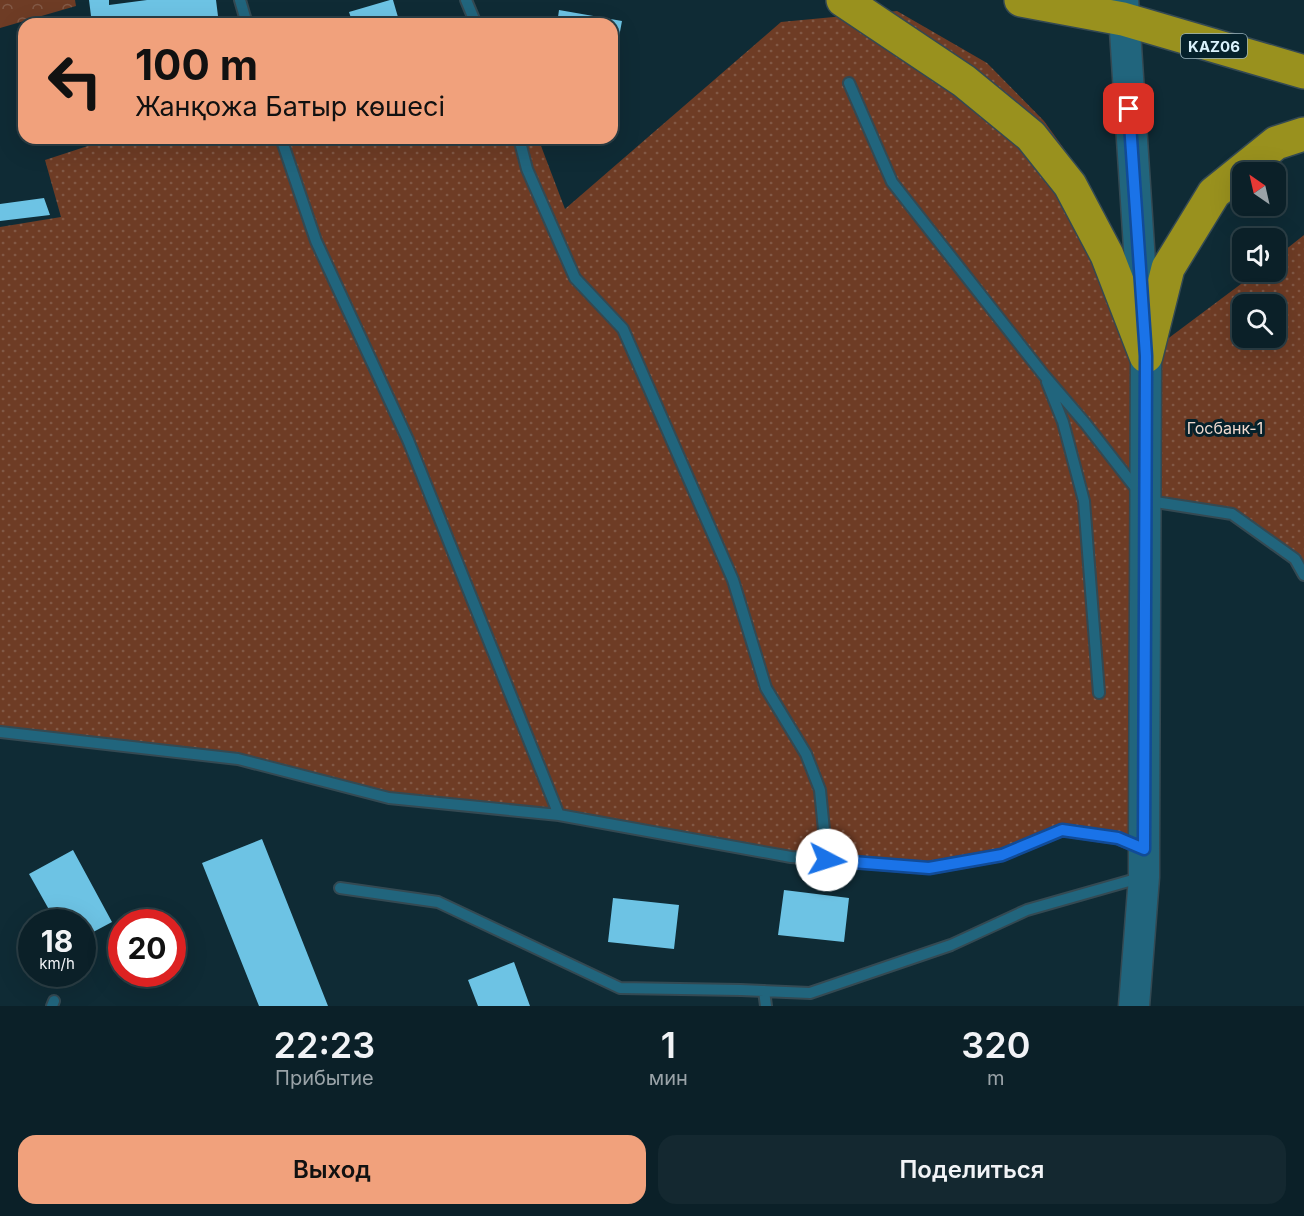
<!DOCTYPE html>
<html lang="ru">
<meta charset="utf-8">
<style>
:root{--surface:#0b2028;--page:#142830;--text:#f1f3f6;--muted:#9aa3a8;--line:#2b3e45;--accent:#f1a17c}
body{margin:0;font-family:Inter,sans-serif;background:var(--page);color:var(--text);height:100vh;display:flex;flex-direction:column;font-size:22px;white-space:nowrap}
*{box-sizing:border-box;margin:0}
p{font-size:20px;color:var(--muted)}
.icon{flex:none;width:33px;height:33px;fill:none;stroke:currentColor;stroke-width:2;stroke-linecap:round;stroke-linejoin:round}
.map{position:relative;height:1006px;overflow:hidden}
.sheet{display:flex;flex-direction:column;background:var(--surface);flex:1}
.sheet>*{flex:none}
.top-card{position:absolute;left:18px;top:18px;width:600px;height:126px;border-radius:18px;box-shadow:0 6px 24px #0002,0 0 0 2px var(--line);background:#f1a17c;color:#111;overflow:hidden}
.needle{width:39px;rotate:326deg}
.buttons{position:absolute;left:1232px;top:162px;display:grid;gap:12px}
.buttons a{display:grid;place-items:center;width:54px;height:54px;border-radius:12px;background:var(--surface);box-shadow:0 6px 24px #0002,0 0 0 2px var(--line);font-size:30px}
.speed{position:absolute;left:18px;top:909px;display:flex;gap:12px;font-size:30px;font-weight:700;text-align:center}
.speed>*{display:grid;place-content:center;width:78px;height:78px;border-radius:50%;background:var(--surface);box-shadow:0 6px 24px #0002,0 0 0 2px var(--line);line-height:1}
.speed small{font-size:15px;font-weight:400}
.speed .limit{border:9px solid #d22;background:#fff;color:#111}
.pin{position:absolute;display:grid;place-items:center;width:51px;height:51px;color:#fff;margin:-26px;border-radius:12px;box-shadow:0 3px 9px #0006}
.me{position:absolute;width:66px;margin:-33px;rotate:95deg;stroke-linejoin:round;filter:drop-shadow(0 0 4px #0008)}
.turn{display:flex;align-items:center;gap:21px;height:126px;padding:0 18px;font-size:27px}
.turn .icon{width:78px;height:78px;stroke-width:2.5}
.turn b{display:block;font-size:42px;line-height:51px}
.eta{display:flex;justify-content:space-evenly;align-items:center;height:102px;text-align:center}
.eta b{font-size:36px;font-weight:600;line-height:42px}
.button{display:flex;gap:12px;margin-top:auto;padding:12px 18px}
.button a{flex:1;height:69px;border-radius:18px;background:var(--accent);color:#111;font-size:24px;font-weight:600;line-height:69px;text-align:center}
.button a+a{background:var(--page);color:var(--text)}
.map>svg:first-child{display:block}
.forest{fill:url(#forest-crowns)}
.garden{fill:url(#garden-dots);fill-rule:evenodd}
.building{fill:#6dc3e4}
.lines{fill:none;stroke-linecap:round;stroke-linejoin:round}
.lane-casing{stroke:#344952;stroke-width:14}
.secondary-casing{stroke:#344952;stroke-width:33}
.highway-casing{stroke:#344952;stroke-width:36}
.lane{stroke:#21657d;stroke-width:10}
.secondary{stroke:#21657d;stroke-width:30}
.highway{stroke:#99911e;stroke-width:33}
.route-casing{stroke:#114b97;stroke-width:15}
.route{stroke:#1a73e8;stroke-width:10}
.labels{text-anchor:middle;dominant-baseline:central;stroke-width:6;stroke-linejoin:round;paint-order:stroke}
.shield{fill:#05212b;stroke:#9ab3bd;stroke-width:1.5}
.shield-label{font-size:15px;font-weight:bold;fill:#daf2fc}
.park-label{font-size:16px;fill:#f1dacf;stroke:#05212b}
</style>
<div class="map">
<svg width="1304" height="1006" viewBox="0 0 1304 1006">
<defs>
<pattern id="forest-crowns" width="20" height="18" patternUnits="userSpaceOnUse" patternTransform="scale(1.5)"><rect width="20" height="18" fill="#6e3c25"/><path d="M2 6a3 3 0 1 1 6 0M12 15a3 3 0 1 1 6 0" fill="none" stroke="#825946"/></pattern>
<pattern id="garden-dots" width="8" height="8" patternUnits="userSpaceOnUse" patternTransform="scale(1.5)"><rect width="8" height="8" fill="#6e3c25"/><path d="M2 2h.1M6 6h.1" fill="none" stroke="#825946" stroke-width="1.8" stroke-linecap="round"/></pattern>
</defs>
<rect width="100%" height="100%" fill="#0f2b35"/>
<path class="forest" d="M0,0H75L76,6L0,28Z"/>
<path class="garden" d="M897,11L987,63L1044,121L1083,175L1117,250L1146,355L1257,272H1275V258L1304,235V575L1295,559L1232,514L1146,500L1144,849L1062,830L1002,855L929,868L791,857L559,815L389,798L238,759L0,732V227L61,217L45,160L100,142V138H538L565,209L781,22ZM1242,304H1275V338H1242Z"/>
<path class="building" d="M89,0H109V5L147,0H216L219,24H92Z
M390,0H393L400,24H353L349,12Z
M559,10L622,21L614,64H612V24H557Z
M44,198L50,215L0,221V204Z
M262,839L328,1006H259L202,863Z
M73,850L112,922L82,938V922H56L29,874Z
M784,890L849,898L844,942L778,935Z
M613,898L679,905L674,949L608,942Z
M514,962L530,1006H478L468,980Z"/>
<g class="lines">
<defs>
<path id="lane" d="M240,0L247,24
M466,0L476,24
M849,83L892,182L1043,374L1085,423L1138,491
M281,138L316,241L408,440L559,815
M519,138L527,169L575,278L623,329L733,580L766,688L806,754L820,790L827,860
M1047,382L1063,422L1084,501L1099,693
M1149,501L1232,514L1295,559L1304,575
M0,732L238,759L389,798L559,815L791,857L929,868L1002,855L1062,830L1117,838L1141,848
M340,888L438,902L620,988L741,990L810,993L951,945L1027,910L1143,877
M764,991L766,1006
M52,1006L54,1001"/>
<path id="secondary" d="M1123,0L1146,356L1144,849V877L1134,1006"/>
<path id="highway" d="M843,0L964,81L1031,136L1070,185L1107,255L1146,356
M1021,0L1123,19L1304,72
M1146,356L1168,268L1214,193L1276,143L1304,134"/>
</defs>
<use href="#lane" class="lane-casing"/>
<use href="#secondary" class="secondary-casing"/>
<use href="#highway" class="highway-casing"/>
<use href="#lane" class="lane"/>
<use href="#secondary" class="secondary"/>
<use href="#highway" class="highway"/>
</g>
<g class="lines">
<defs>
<path id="route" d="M827,860L929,868L1002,855L1062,830L1118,838L1144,849L1146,356L1129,109"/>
</defs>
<use href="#route" class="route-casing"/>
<use href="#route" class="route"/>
</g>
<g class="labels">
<rect class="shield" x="1181" y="34" width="66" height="24" rx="4.5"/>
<g class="shield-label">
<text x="1214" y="46">KАZ06</text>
</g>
<g class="park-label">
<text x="1225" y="428">Госбанк-1</text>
</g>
</g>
</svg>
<div class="buttons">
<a><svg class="needle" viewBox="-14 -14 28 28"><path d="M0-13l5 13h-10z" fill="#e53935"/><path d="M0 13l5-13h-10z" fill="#9aa3a8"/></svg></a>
<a><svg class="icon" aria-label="sound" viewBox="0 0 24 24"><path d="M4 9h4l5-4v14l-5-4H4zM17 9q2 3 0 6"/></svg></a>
<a><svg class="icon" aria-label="search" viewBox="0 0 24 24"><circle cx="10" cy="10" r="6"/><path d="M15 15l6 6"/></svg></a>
</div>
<div class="speed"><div>18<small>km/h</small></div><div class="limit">20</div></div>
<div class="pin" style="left:1129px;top:109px;background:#d93025"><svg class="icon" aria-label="arrive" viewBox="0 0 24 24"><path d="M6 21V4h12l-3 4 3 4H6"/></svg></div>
<svg class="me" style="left:827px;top:860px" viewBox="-20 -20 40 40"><circle r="19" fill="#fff"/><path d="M0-13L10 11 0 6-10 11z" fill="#1a73e8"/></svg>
<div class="top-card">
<div class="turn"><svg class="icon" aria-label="left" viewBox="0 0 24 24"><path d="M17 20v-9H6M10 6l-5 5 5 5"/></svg><div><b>100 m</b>Жанқожа Батыр көшесі</div></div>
</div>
</div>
<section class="sheet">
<div class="eta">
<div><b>22:23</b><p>Прибытие</p></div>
<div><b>1</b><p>мин</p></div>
<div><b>320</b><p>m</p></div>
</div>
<div class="button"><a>Выход</a><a>Поделиться</a></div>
</section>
